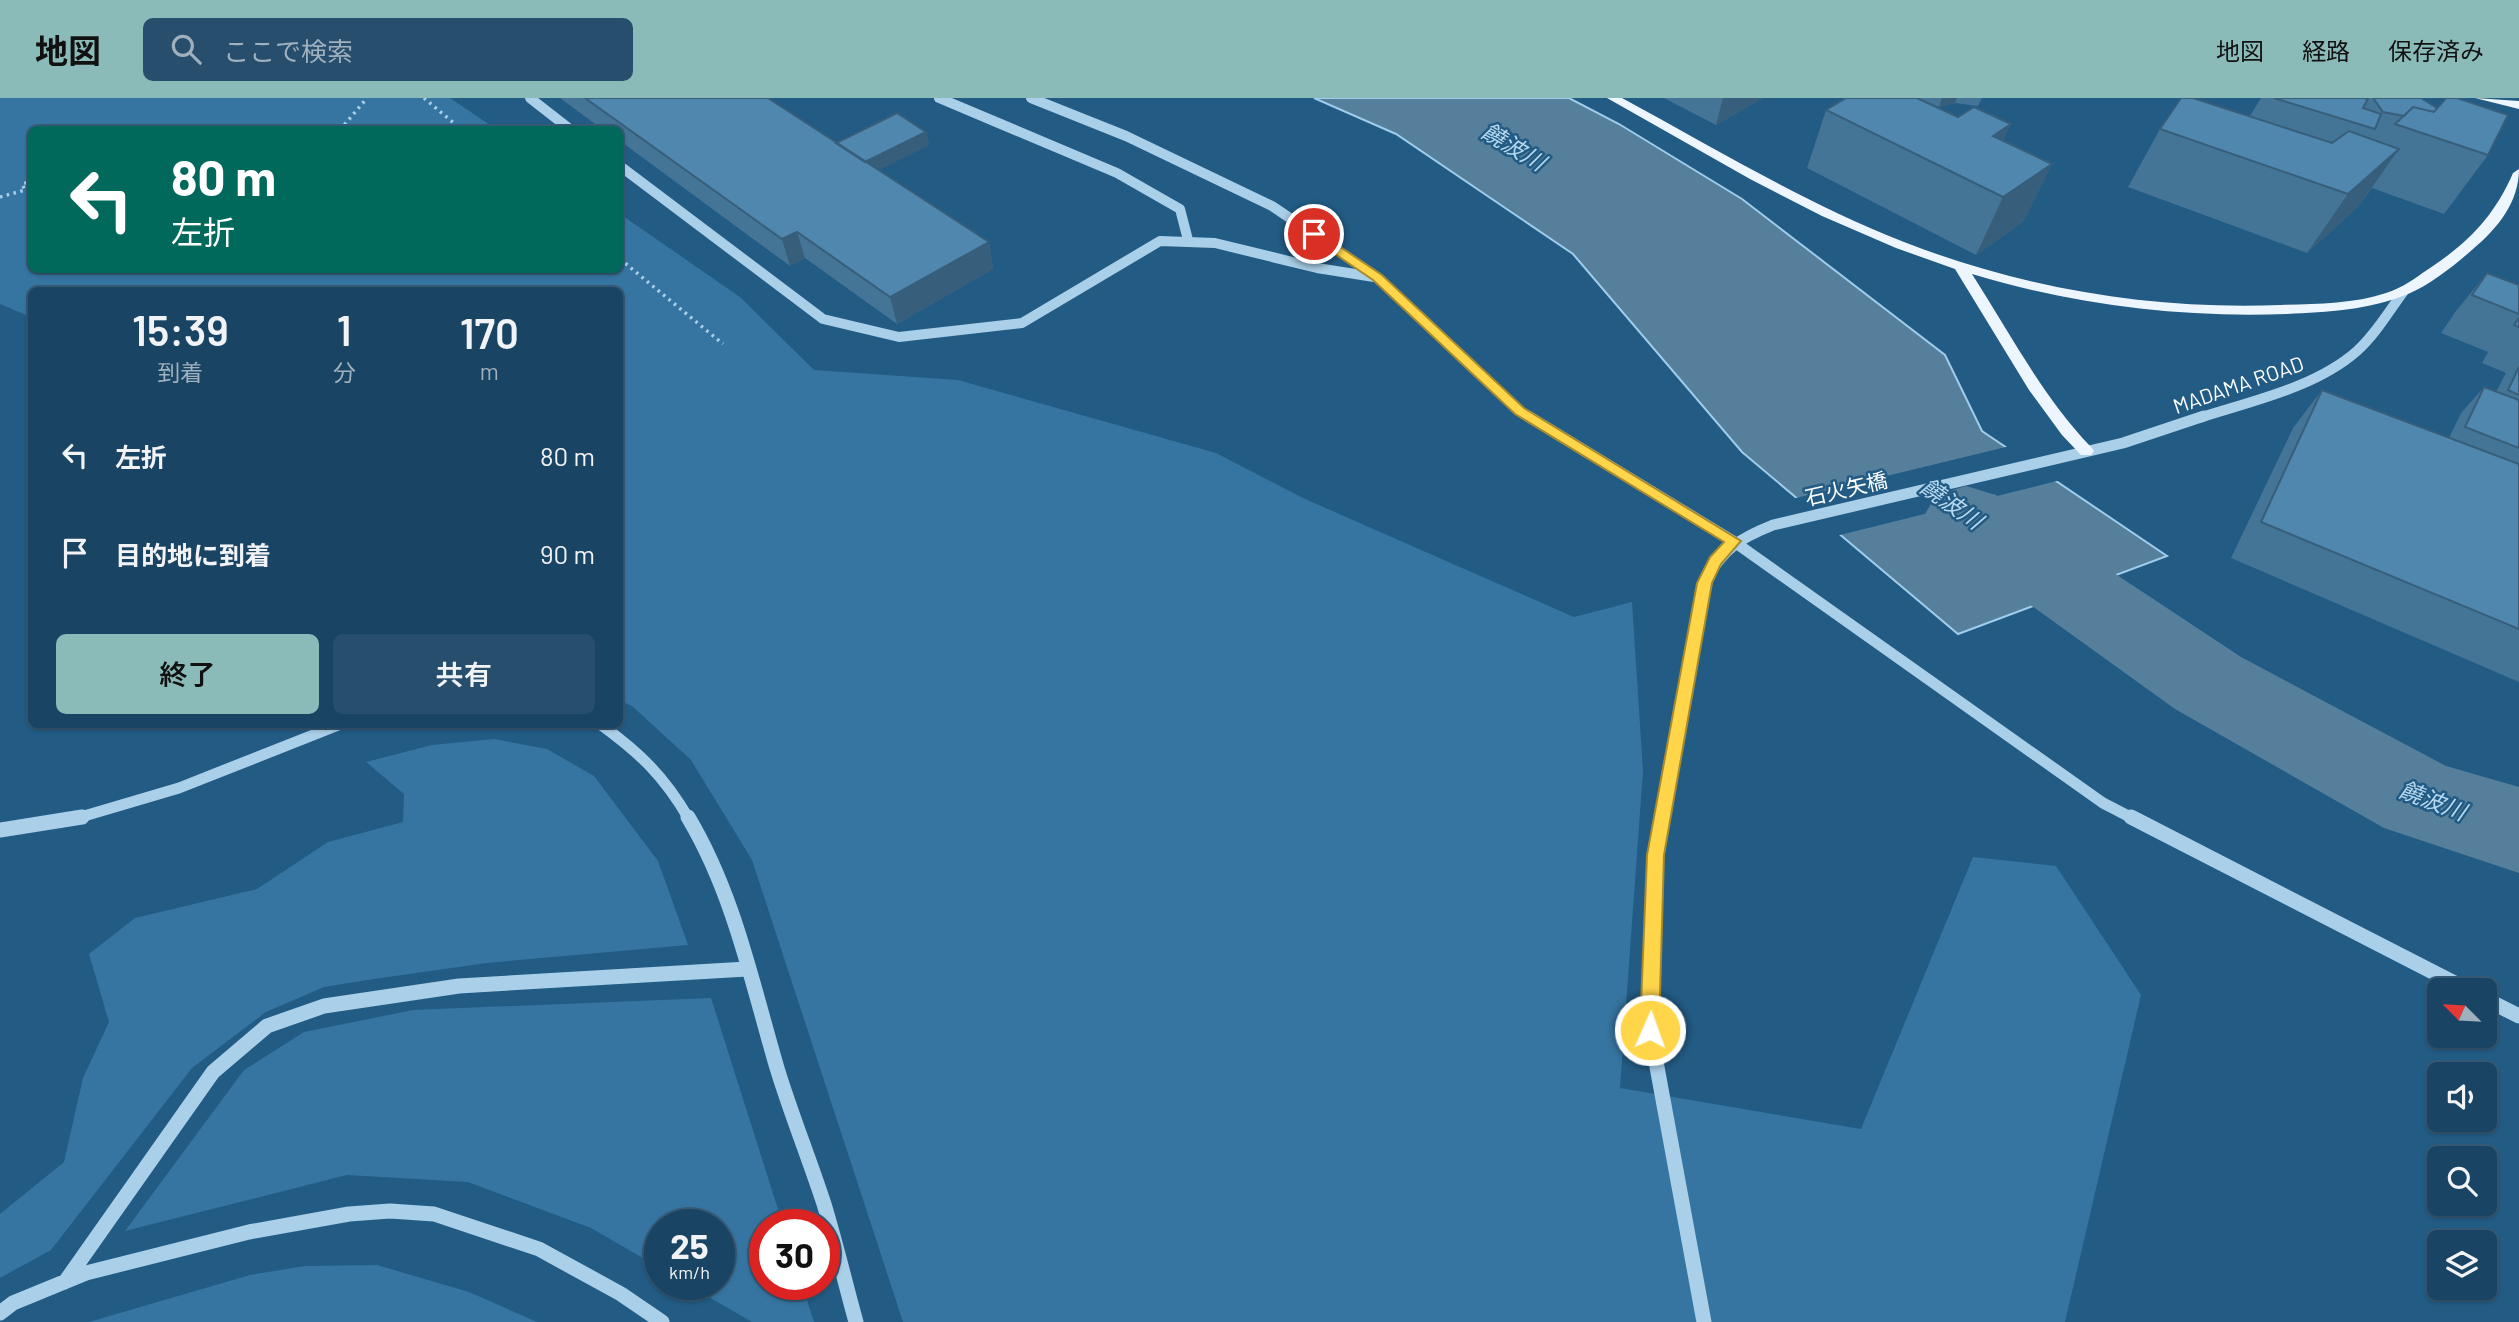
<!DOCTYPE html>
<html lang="ja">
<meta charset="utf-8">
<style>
:root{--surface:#1a4463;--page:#274e6c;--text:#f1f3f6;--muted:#9fb0be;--line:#385c78;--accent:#8bbbb9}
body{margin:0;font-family:Barlow,"Noto Sans JP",sans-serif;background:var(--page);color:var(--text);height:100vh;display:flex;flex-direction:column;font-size:26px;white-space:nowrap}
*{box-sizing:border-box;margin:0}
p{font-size:23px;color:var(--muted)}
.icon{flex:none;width:38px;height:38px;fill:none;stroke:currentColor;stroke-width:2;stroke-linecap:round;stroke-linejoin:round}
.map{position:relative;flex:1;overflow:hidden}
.panel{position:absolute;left:28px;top:189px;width:595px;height:441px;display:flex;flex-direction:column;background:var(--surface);border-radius:10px;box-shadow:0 2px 5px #0004,0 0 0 2px var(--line)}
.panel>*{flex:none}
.guide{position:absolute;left:28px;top:28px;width:595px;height:147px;border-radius:10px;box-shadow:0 2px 5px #0004,0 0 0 2px var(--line);background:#00695c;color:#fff;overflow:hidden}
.needle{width:46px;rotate:294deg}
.tools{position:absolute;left:2427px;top:880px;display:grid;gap:14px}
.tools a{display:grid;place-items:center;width:70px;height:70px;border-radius:10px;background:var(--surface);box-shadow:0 2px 5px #0004,0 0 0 2px var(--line);font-size:35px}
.speed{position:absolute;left:644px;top:1111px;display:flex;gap:14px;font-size:35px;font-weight:700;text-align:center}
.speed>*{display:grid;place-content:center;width:91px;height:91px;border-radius:50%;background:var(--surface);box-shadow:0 2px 5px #0004,0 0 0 2px var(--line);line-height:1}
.speed small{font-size:18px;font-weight:400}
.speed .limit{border:10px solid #d22;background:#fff;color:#111}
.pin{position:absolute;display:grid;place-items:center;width:60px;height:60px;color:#fff;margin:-30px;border:4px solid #fff;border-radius:50%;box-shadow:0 2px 7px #0007}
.me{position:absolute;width:77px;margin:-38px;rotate:2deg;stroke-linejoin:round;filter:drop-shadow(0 0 5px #0008)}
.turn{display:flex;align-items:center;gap:24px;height:147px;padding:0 28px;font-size:32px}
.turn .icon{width:91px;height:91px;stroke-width:2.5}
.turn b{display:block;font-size:49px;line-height:60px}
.eta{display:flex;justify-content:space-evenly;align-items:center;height:119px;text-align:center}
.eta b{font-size:42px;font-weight:600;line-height:49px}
.action{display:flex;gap:14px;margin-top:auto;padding:14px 28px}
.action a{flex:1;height:80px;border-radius:10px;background:var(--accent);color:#111;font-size:28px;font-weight:600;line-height:80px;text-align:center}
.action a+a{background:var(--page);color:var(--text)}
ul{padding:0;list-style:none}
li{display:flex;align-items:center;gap:21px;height:98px;padding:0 28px}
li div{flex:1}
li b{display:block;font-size:26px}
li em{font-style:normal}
header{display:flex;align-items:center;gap:42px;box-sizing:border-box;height:98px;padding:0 35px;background:var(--accent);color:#111}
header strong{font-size:33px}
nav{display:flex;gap:38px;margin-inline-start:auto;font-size:24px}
.search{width:490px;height:63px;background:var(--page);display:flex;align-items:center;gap:18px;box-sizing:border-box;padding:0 24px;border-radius:10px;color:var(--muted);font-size:26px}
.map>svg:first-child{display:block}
.green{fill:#3675a1}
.water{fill:#567f9b;stroke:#9eccea;stroke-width:2}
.pier{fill:#225b84}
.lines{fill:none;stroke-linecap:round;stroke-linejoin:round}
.river{fill:#567f9b;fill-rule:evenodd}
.path{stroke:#aacfe9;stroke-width:3.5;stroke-dasharray:2.5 4.5;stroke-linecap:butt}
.minor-far2{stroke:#aacfe9;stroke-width:10}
.minor-far1{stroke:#aacfe9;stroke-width:11}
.minor{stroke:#aacfe9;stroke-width:15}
.major{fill:#edf6fe;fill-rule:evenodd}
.wall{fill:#447496}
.shaded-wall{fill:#375e7a}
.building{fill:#4f87ae;stroke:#375e7a;stroke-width:2}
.route{fill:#ffd54a;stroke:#a68a30;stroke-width:2}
.labels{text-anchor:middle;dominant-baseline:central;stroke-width:5;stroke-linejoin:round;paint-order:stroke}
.street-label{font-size:21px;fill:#fff;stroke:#225b84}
.water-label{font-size:23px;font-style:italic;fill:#b6d9f0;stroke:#225b84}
</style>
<header>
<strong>地図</strong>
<div class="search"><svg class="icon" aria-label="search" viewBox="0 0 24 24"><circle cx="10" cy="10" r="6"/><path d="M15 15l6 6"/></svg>ここで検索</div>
<nav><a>地図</a><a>経路</a><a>保存済み</a></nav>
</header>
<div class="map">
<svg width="2519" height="1224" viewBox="0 0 2519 1224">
<rect width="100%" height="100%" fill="#225b84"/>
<path class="green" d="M0,0H450L496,31L32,32V172H620V116L740,199L814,272L958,282L1216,355L1305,401L1574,519L1632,504L1643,673L1620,990L1861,1031L1973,759L2056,768L2141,897L2065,1224H903L752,762L691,662L632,608L620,603V192H32L31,219L0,206Z
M494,641L547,651L594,678L658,763L688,847L487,865L374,881L324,889L266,914L192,970L51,1152L0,1180V1116L64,1064L83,980L109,924L89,856L135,820L257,791L328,744L403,724L404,696L366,664L432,647Z
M711,900L783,1127H765V1186L802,1187L814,1224H752L688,1187L719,1186V1127H660V1170L591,1130L468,1084L347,1077L125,1133L244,972L304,934L413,912Z
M377,1167L469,1194L537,1224H89L250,1177L305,1168Z"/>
<path class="water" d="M1314,0H1569L1619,26L1742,101L1945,257L1982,333L2167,458L1958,536L1742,354L1573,156L1396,36Z"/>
<path class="pier" d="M2010,348L2061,382L1836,438L1792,401Z"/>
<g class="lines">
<path class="river" d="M1966,388L1996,397L2241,559L2446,668L2519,689V775L2384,730L2175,611L1936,439L1924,418L1936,397Z"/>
<path class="path" d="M424,0L462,32
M340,32L367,0
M0,99L25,92L22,86L32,83
M620,161L723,246"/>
<path class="minor-far2" d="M530,0L571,32
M939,0L1117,75L1180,111L1188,142
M1031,0L1126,38L1272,108L1377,179L1520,313L1531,320
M620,68L823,221L899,239L1022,225L1160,143L1215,145L1317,170L1374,179
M2199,320C2251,303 2315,290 2357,253C2376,236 2389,213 2404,193"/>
<path class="minor-far1" d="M1528,318L1733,443L2103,705L2134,721
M600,626C640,655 664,678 689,721
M74,721L179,690L341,626
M1662,721L1704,485C1723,451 1738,441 1773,427L2123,345L2204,318"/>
<path class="minor" d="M688,719C734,796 752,885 777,970C791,1016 809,1060 824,1106C836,1145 845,1185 856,1224
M1662,719L1655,757L1650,931L1704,1224
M2131,719L2468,892
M0,732L82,719
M2485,901L2519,918
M65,1184L213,974L267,928L324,908L459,888L747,871
M0,1215L13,1205L86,1175L249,1134L349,1116L390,1113L434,1116L539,1151L621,1196L662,1224"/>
<path class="major" d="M1607,0H1622C1714,50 1805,105 1904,144C2025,191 2152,212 2281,207C2316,206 2353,206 2386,195C2402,190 2414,181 2427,172C2467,146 2494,119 2513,75L2519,71C2519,104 2498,130 2473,151C2455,167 2430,187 2408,196C2370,212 2327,214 2287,216C2180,220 2074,207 1972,176C2010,235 2042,298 2091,349L2094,353L2091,357H2081L2062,337L2029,292L1955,171L1896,150L1822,118L1750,81Z
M2475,0L2519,3V11Z"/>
</g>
<path class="wall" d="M560,0H768L836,45L926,34L929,47L878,72L989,144L993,171L897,226L805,160L790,168L620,43V32H603Z
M1664,0H1763L1716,27Z
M1846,0H1982L1978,8L1955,5L1939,9L1929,5L2052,66L2023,124L1976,157L1807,70L1826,12Z
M2261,0H2421L2488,57L2444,116L2372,90L2358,109L2307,155L2128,89L2160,31L2250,18Z
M2487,175L2519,187V584L2231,460L2293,330L2322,292L2449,340L2461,315L2484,289L2496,294L2506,275L2482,265L2488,254L2441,235L2456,213Z"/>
<path class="shaded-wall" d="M1723,0H1763L1716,27Z
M1942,0H1957L1955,5L1939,9Z
M2011,26L1985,84L1993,38Z
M926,34L929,47L859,82L855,69Z
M2399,51L2358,109L2307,155L2348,96Z
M2052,66L2023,124L1976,157L2003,99Z
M797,134L805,160L790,168L782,141Z
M989,144L993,171L897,226L890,199Z"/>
<path class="building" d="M585,0H768L989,144L890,199L797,134L782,141Z
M1846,0H1917L1958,19L1974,9L2011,26L1993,38L2052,66L2003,99L1826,12Z
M2181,0H2193L2332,45L2349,33L2399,51L2348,96L2160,31Z
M2274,0H2363L2368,1L2363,10L2381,16L2375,31Z
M2373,0H2421L2437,10L2434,14L2413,9L2404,18L2383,14Z
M2446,0H2457L2508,17L2488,57L2395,26L2413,9L2434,14Z
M897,15L926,34L865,64L836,45Z
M2487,175L2519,187V216L2472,197Z
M2519,220V229L2514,227Z
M2519,269V297L2508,292Z
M2484,289L2519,302V350L2465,329Z
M2322,292L2519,366V531L2261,424Z"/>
<path class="route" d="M1310,134H1318L1382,177L1524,310L1741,443L1721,466L1712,485L1664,757L1659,932L1656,938L1650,940L1643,938L1640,932L1647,757L1697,485L1710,459L1724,444L1515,316L1373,182L1310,139Z"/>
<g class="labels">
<g class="street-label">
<text transform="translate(2238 286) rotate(-19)">MADAMA ROAD</text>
<text transform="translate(1846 390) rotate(-13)">石火矢橋</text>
</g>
<g class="water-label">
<text transform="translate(1514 48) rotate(31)">饒波川</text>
<text transform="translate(1952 405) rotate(35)">饒波川</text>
<text transform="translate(2433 702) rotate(21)">饒波川</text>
</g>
</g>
</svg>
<div class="tools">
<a><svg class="needle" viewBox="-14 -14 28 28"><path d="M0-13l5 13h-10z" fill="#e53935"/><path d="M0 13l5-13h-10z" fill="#9fb0be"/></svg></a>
<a><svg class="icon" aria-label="sound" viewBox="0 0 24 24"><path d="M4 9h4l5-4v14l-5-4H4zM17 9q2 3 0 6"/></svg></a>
<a><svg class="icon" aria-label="search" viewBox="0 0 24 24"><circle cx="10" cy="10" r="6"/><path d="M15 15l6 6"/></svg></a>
<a><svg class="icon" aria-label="layers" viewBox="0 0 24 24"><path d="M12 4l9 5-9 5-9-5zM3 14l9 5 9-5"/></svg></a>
</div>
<div class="speed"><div>25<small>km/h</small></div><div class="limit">30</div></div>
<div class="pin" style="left:1314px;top:136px;background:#d93025"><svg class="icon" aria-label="arrive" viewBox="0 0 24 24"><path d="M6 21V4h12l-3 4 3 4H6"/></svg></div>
<svg class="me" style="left:1650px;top:932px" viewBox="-20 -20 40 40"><circle r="17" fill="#ffd54a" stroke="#fff" stroke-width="3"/><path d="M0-11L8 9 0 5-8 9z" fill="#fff"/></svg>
<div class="guide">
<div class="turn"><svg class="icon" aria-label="left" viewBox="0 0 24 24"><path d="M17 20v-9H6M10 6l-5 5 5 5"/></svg><div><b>80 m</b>左折</div></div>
</div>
<section class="panel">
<div class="eta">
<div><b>15:39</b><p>到着</p></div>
<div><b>1</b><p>分</p></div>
<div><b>170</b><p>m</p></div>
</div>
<ul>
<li><svg class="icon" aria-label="left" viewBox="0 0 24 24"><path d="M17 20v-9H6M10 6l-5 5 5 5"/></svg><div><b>左折</b></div><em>80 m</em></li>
<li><svg class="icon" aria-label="arrive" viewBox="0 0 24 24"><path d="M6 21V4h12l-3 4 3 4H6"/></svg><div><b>目的地に到着</b></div><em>90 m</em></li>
</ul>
<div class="action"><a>終了</a><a>共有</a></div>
</section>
</div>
